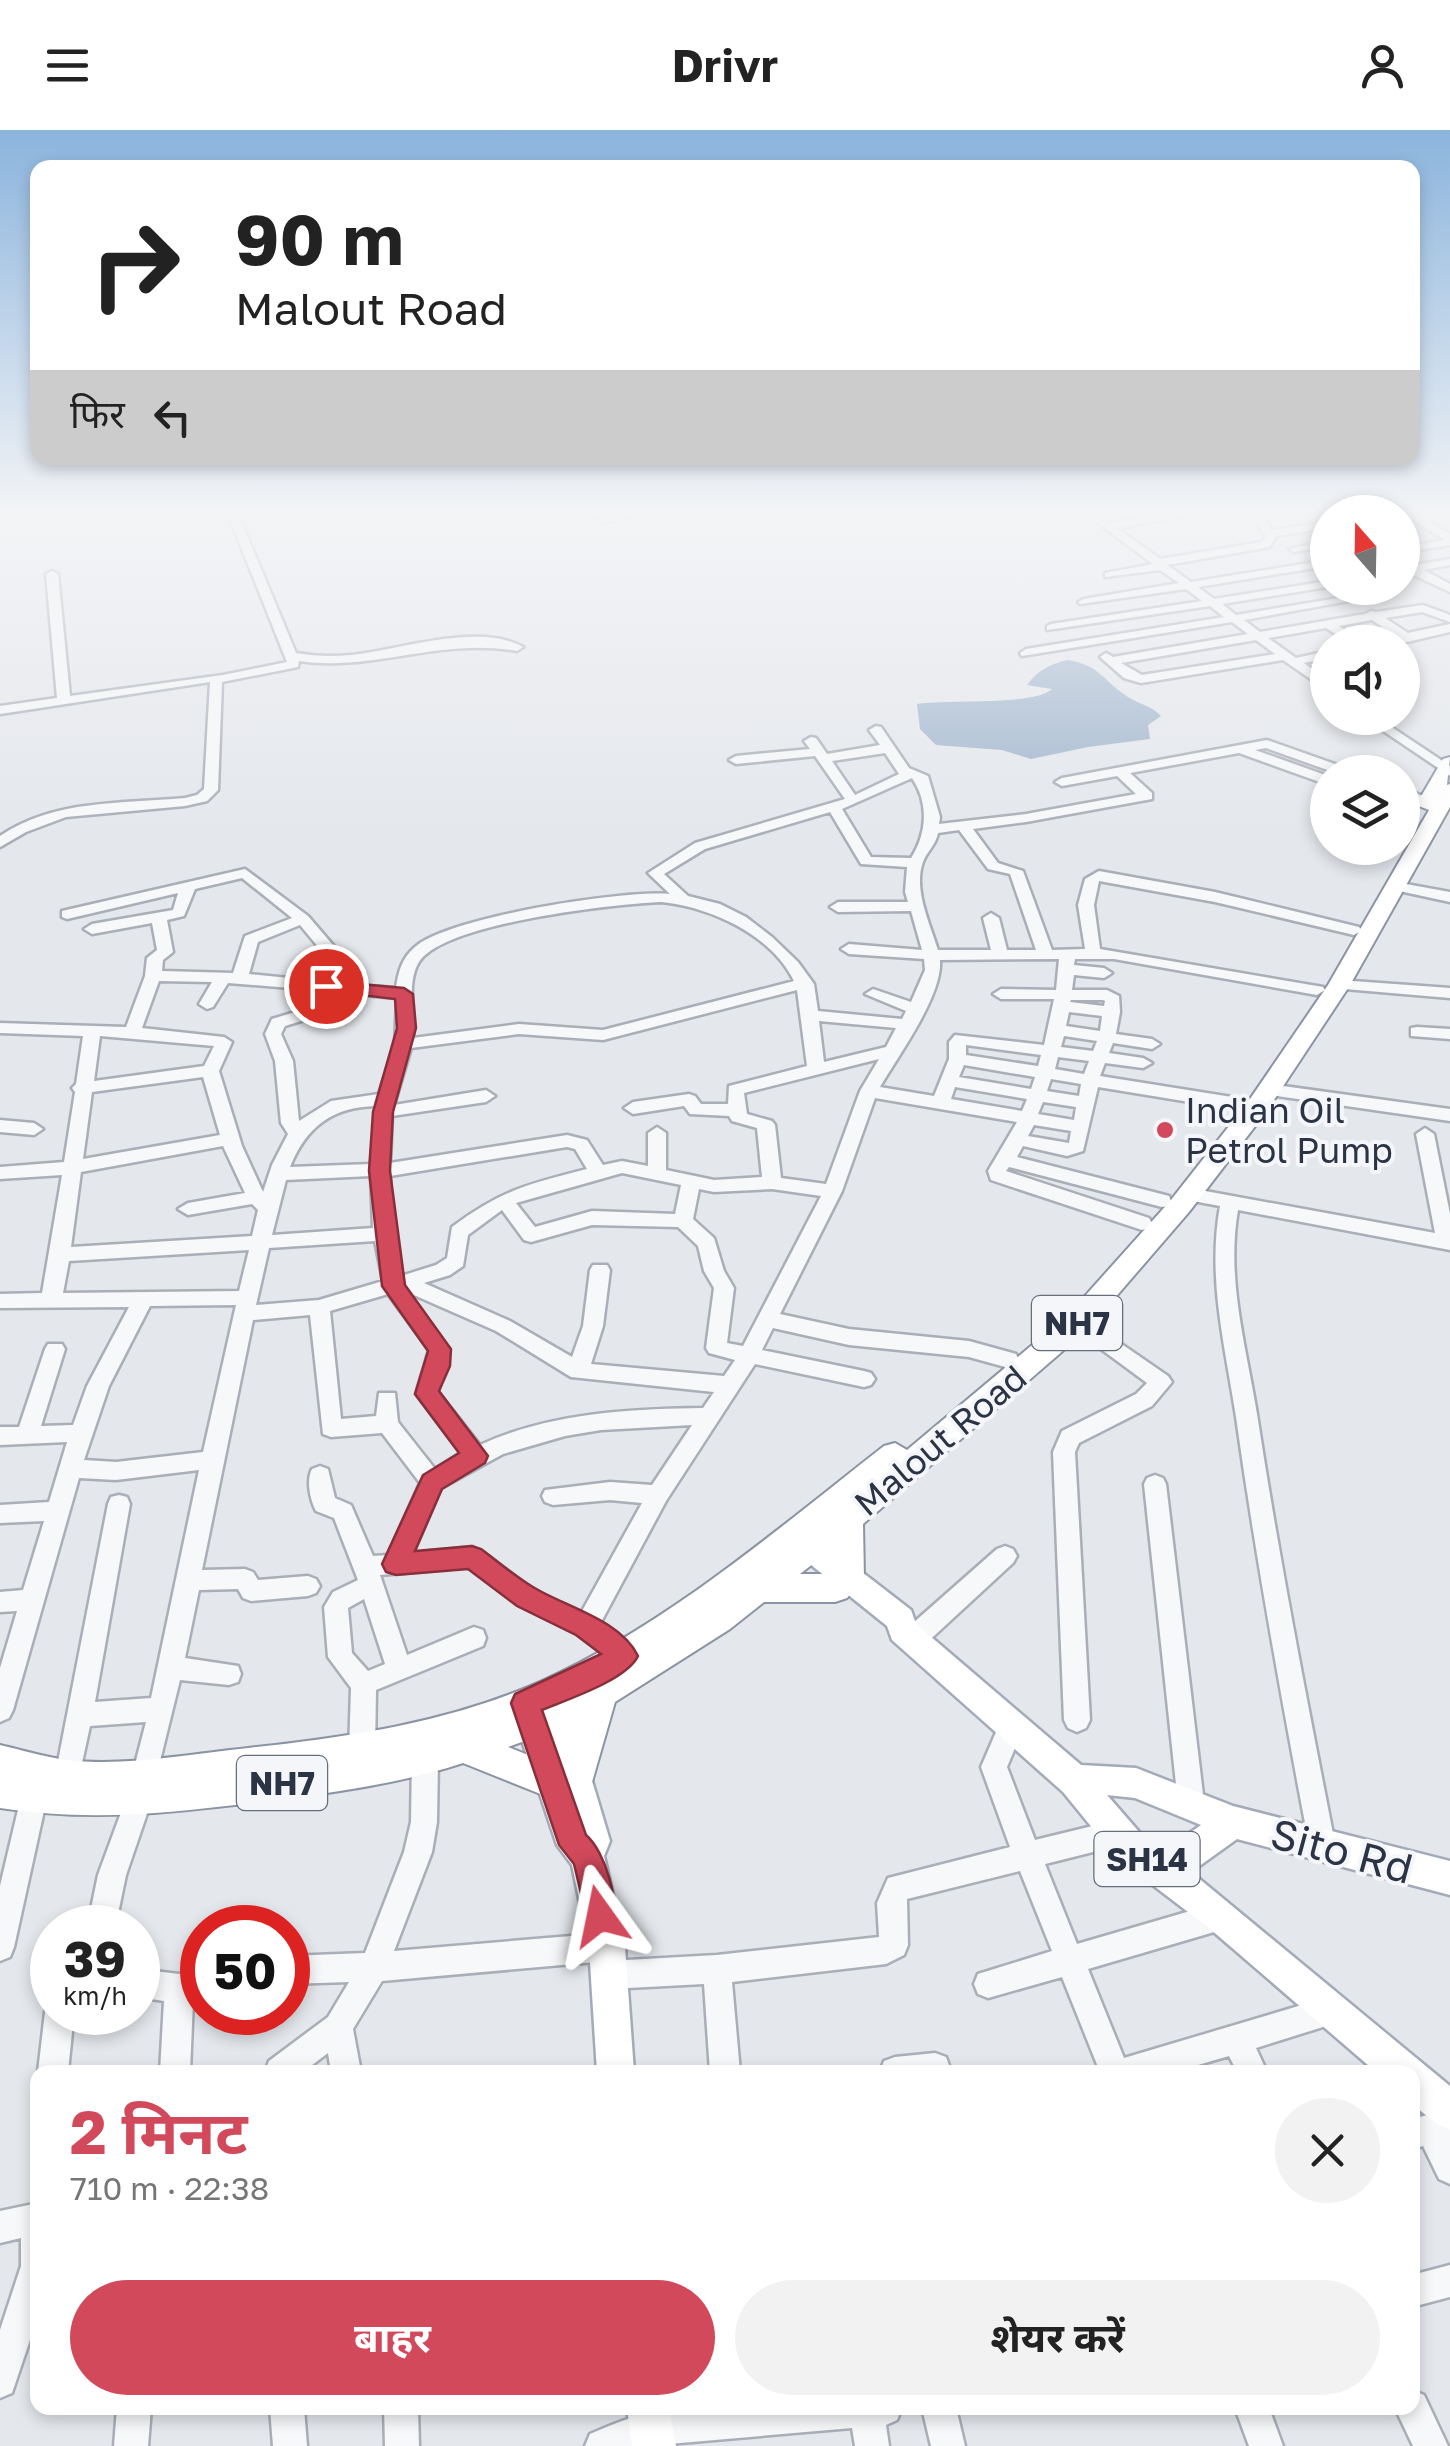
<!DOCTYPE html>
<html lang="hi">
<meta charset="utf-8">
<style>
:root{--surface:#fff;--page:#f2f2f2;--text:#222;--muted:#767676;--accent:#d1495b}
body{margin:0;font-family:"Golos Text","Noto Sans Devanagari",sans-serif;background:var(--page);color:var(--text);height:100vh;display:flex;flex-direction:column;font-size:38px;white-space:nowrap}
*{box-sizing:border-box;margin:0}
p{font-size:32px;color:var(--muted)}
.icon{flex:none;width:55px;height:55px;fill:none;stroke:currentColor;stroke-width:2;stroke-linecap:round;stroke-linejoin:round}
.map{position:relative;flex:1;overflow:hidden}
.details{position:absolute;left:30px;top:1935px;width:1390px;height:350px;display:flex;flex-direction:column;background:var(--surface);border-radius:20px;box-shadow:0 5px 15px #0003}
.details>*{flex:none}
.top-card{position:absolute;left:30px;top:30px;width:1390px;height:305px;border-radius:20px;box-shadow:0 5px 15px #0003;background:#fff;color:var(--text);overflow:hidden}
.needle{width:65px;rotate:340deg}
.controls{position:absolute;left:1310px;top:365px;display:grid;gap:20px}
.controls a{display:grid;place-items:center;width:110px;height:110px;border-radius:50%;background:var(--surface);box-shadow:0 5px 15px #0003;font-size:50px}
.speed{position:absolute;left:30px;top:1775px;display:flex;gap:20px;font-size:50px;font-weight:700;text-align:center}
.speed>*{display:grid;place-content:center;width:130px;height:130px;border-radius:50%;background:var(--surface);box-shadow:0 5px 15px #0003;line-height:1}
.speed small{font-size:25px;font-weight:400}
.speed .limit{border:15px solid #d22;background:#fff;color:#111}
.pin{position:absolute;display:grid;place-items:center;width:85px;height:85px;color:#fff;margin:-42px;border:5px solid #fff;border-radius:50%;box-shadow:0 2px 10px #0007}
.me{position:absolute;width:110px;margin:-55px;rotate:348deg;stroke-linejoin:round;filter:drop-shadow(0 0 8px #0008)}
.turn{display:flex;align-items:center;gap:35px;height:210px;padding:0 40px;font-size:45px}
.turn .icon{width:130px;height:130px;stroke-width:2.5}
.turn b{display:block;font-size:70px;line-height:85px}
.then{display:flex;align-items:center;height:95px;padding:0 40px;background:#0003;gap:20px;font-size:38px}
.round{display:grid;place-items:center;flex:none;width:105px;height:105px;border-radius:52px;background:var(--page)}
.overview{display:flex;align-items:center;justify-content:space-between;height:170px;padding:0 40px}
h1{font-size:60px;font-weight:700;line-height:75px;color:var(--accent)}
.primary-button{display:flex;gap:20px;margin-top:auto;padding:20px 40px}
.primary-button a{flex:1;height:115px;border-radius:60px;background:var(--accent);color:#fff;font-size:40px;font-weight:700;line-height:115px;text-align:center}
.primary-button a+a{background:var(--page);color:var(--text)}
header{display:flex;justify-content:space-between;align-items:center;height:130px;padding:0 40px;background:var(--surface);font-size:45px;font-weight:700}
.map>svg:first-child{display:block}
.water{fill:#9fb4cc}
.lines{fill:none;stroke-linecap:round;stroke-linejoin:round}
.minor-casing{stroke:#a9aeb7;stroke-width:5}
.major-casing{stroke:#a3abb8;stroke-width:5}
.highway-casing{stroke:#8b94a3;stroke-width:4}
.minor{fill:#f7f8fa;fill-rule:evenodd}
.major{fill:#fff;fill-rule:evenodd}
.highway{fill:#fff;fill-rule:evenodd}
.route{fill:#d1495b;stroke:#882f3b;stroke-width:2.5}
.poi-dot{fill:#d1495b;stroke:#f4f6f9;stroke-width:4}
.labels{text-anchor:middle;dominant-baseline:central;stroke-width:8;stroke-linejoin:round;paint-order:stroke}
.shield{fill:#f4f6f9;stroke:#676e7b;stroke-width:2.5}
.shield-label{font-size:32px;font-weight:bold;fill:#2b3445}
.poi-label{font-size:35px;fill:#2b3445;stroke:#f4f6f9;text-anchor:start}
.street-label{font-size:35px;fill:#2b3445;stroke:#f4f6f9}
.near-street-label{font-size:42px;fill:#2b3445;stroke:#f4f6f9}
</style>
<header><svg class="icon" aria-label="menu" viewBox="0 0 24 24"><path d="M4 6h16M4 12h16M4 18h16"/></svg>Drivr<svg class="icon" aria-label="person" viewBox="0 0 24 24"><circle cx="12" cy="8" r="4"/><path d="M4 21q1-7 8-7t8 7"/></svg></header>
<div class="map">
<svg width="1450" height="2316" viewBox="0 0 1450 2316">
<rect width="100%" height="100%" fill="#e4e7ec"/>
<path class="water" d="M1068,530C1100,536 1101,548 1125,565C1137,574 1151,575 1161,586L1148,595L1150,609L1088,617L1031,629L1002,620L936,615L920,599L917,574C946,569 1036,576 1052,559L1027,555C1038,540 1050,534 1068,530Z"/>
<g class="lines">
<defs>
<path id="minor" d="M228,384H238L296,523C314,526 332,527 351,525C400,520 479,492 523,517L517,521C441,507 373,542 299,531L298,537L222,552L218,660L207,671L185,676L66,687L26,702L0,717V706C55,669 121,674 185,668L197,665L204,659L210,552L0,584V576L57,568L46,444L52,441L58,444L70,566L223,545L287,532Z
M617,384H644L602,393L597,390Z
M1086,384H1098L1110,393L1167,384H1197L1117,398L1160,429L1262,412L1266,406L1252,388L1259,384H1280L1264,390L1272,400L1328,392V398L1276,406L1270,417L1167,435L1191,452L1328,430V436L1198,457L1214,469L1328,451V457L1222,474L1236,485L1387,460L1393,463L1244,490L1260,502L1365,484L1371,481L1376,482L1423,475L1450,485V492L1422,482L1385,488L1408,503L1450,494V502L1407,512H1376L1396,506L1372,490L1339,496L1362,512H1349L1326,498L1268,508L1296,528L1328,521V528L1304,533L1328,551V561L1283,530L1141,553L1124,548L1100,527L1106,523L1113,527L1248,504L1232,492L1022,526L1020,523L1026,519L1224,487L1210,476L1047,500V496L1051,494L1202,471L1186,459L1080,474L1078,472L1084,469L1179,453L1160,440L1105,447V443L1153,434ZM1256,510L1275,524L1142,545L1121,533Z
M1402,384H1415L1450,404V415L1402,423V417L1445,410Z
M1328,410V416L1294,422L1289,419Z
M1402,429L1415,435L1450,429V435L1424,440L1450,454V462L1405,441Z
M1364,588H1378L1450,636V646Z
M876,596L881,597L909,638L928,646L940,687L939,694L1026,684L1136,664L1117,646L1062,656L1055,652L1062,648L1267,610L1349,639L1350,642H1333L1266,618L1255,620L1328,646V655L1239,623L1130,643L1152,663V669L1026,692L973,699L998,733L1023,741L1052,820L1085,819L1078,775L1085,749L1099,741L1215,762L1359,797L1362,800L1354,805L1215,772L1099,751L1094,775L1100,819L1323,857L1325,860L1317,865L1114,829H1075L1074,835L1104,838L1112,843L1104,848L1074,845L1072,860H1107L1119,866L1120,882L1116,904L1152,909L1160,914L1152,919L1113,913L1109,923L1143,928L1152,933L1143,938L1105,933L1100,946L1257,971L1263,973L1266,977L1263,981L1257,983L1098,957L1083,1021L1067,1026L1023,1016L1017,1027L1169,1066L1171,1071L1169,1076L1162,1077L1009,1037L1006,1041L1149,1088L1152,1093L1149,1098L1142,1100L991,1050L988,1041L1017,992L875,968L842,1061L780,1184L849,1199L969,1211L1016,1224L1019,1230L1016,1236L1009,1238L969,1227L849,1215L773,1198L762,1220L864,1241L871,1243L875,1249L871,1255L864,1257L755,1234L666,1371L600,1494L633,1518L636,1526L633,1534L624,1537L577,1504L519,1475L468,1437L380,1445L407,1525L474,1497L483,1500L486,1508L483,1516L376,1560L375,1622L371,1630L362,1634L353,1630L349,1622L351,1558L328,1527L324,1477L333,1462L358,1450L334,1388L316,1381C310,1370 306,1350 312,1339L320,1336L328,1339L335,1368L351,1375L373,1426L388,1425L420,1353L382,1303L331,1307L323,1304L310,1185L253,1190L202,1440L245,1439L253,1442L258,1450L308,1446L316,1449L320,1456L316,1463L308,1466L251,1471L243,1468L238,1459L199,1460L185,1528L238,1536L241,1544L238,1552L229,1555L180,1550L154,1655L145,1658L136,1655L132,1646L146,1592L90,1596L77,1656L68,1659L59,1656L55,1647L108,1374L111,1367L119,1365L127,1367L130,1374L95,1572L151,1568L199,1340L116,1350L79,1348L13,1580L9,1588L0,1592V1538L17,1481L0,1482V1462L23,1460L44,1391L0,1393V1375L49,1372L67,1312L0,1315V1297H19L45,1219L48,1214H62L65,1219L41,1296L73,1295L87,1256L129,1177L0,1178V1164L42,1163L62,1045L0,1049V1037L64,1032L75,962L72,958L76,954L83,906L0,903V893L126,897L145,846L147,828L157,820L152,793L92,804L84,799L92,794L173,780L178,763L67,789L62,787V781L245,739L308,786L368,856L396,858C398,842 402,828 415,817C449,787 622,760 670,764L648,743L695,713L845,669L815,626L736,634L729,630L736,626L810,619L804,611L811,607L816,608L827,624L880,615L869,600ZM885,623L899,644L855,665L832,631ZM912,648C929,673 927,703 911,728L871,727L842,679ZM830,682L861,734L907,737L905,762L908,772H838L830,777L838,782L911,781L922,820L849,814L841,819L849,824L924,829L925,840L911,872L873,859L865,864L906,881L902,889L818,881L814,854L798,832L772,807L746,787L720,774L688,766L664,744L705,719ZM959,700L988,739L1010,744L1036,820H1007L999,788L991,783L983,788L991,820H938C930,794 913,759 923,732C927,721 936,715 938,703ZM242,748L292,788L245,806L233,843L162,841L163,830L173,822L167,790L184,786L195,759ZM661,772C710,777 771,804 794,851L603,900L519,894L413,908C415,884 406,853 419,832C444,793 613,774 661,772ZM300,795L349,854L249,844L258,812ZM1059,829L1056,860L1001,859L993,864L1001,869H1054L1044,915L955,905L949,912V929L934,966L880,957C898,926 943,865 940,830ZM159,851L212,852L199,874L207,879L213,877L228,853L315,860L305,879L272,889L265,904L275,931L281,993L288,1004L272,1035L263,1062L242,1016L219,941L232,912L224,907L142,898ZM797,860L807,936L729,956L728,974H701L695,966L689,964L633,972L624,978L633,984L684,976L690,984L729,986L732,991L757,998L762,1047L714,1050L666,1040V1003L657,997L648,1003V1036L622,1031L603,1035L587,1010L567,1005L390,1033L392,986L486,972L495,966L486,960L394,975L411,918L519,904L603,910ZM331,862L397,868L395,914L379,964L331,971L299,991L293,931L281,904L285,896L317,886ZM1071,870H1103L1105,871L1104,876L1070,872ZM1069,882L1102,886L1100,901L1066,896ZM819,891L896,898L886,917L824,932ZM100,906L214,916L204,936L94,951ZM1064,906L1097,911L1093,921L1061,917ZM966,915L1041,925L1038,936L966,925ZM1058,927L1089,931L1084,944L1055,939ZM879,929L860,961L826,1054L781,1048L775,995L772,991L747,984L744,963ZM964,935L1035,947L1031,959L959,947ZM203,947L220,1005L83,1029L92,962ZM1051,949L1081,954L1079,966L1047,961ZM955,957L1027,969L1022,981L951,969ZM1043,972L1076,977L1074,990L1038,984ZM376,976L371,1034L290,1037C306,997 332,977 376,976ZM1034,995L1071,1001L1069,1013L1028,1006ZM223,1016L245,1063L188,1073L178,1079L188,1085L252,1074L258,1080L252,1106L71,1117L81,1042ZM567,1017L575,1019L587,1039C528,1054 502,1060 452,1097L447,1128L436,1135L401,1146L392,1097L390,1046ZM622,1043L681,1055L675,1084L592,1081L535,1097L516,1073ZM371,1046L373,1098L272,1105L286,1050ZM699,1059L714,1062L772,1059L821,1066L743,1216L727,1213L734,1158L724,1141L714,1108L693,1089ZM502,1080L524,1110L531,1112L592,1095L678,1097L698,1116L704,1141L714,1158L706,1218L709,1223L735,1230L724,1246L591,1234L603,1196L610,1140L607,1135H593L590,1140L583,1196L572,1227L510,1191L424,1153L450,1145L463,1136L468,1105ZM375,1111L383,1151L319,1170L256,1175L269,1118ZM249,1120L239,1161L63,1163L69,1131ZM407,1162L496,1201L571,1247L714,1262L703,1278C629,1279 549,1283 480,1315L438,1262L449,1219ZM388,1164L429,1220L416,1264L461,1323L435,1339L398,1292L395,1263H379L376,1286L341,1289L330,1181ZM236,1175L203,1322L116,1332L84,1330L109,1256L150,1176ZM692,1295L652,1355L610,1352L545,1360L542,1366L545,1372L553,1375L610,1370L642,1373L581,1483L535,1461L480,1420L472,1417L413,1423L441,1358L503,1324L565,1306L601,1300ZM364,1469L385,1534L368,1541L352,1523L348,1478Z
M1402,659L1433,669L1435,672L1428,676L1402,668Z
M1395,752L1450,762V772L1390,759V753Z
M1339,850L1450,858V868L1333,858L1331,855Z
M1417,897L1450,899V909L1411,906V898Z
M1269,954L1450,979V991L1263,964L1260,960L1263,956Z
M0,990L34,993L43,999L34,1005L0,1002Z
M1425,998L1434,1004L1450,1084V1120L1238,1080C1226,1149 1246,1216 1257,1284C1279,1428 1307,1571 1335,1714L1332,1723L1322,1727L1312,1723L1309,1714C1282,1572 1256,1430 1236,1287C1225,1216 1207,1148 1220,1076L1182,1069L1180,1064L1189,1058L1435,1103L1416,1004Z
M1078,1184L1168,1246L1172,1252L1152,1276L1079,1313L1075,1322L1090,1590L1086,1598L1077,1602L1068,1598L1064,1590L1053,1322L1062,1301L1136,1264L1147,1253L1071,1197L1068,1192L1071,1187Z
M1155,1345L1163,1348L1166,1354L1204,1673L1200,1682L1191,1686L1182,1682L1178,1673L1144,1354L1147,1348Z
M1005,1416L1013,1419L1017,1426L1013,1433L922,1517L913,1520L904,1517L901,1509L904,1501L997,1419Z
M1012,1582L1021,1586L1025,1594L1007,1637L1035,1710L1117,1690L1126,1694L1130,1703L1126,1712L1117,1716L1045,1734L1077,1814L1221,1772L1231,1776L1235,1786L1231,1796L1221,1800L1088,1839L1124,1928L1332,1866L1342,1871L1347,1881L1342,1891L1256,1918L1267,1942H1237L1229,1926L1174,1942H1100L1062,1847L988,1868L978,1864L974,1854L978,1844L1052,1821L1020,1741L907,1769L908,1815L904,1825L886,1834L732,1852L740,1942H710L704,1854L609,1859L599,1855L595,1845L599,1835L609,1831L717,1825L879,1807L877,1773L888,1748L1010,1717L981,1637L1003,1586Z
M425,1617L434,1620L438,1629L437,1692L432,1722L394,1821L607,1803L617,1807L621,1817L617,1827L607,1831L382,1851L353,1899L361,1942H331L328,1923L303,1942H265L269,1931L328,1887L349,1852L288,1854V1826L365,1823L404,1722L411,1692L412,1629L416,1620Z
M34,1654L43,1658L47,1667L14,1817L10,1827L0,1831V1756L21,1667L25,1658Z
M139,1656L148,1660L152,1669L126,1745L115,1798H87L98,1745L126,1669L130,1660Z
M138,1839L179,1844L202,1840V1868L193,1870L190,1942H160L164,1871L138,1867Z
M52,1871V1882H74L68,1942H38L45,1882Z
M935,1923L946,1927L950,1938L948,1942H880L884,1931L895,1927Z
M1450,1979V2054L1439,2049L1423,2016L1412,2019V1989Z
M38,2073V2186L12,2263L0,2268V2200L21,2136V2108L0,2113V2081Z
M1450,2135V2167L1412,2177V2145Z
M1412,2260L1424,2265L1448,2316H1413L1395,2278H1412Z
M117,2278H151L148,2316H114Z
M270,2278H304L307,2316H273Z
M384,2278H418L419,2316H385Z
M680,2278H902L897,2290L886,2295L889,2316H855L852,2298L646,2316H585L590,2304C620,2291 648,2280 680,2278Z
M922,2278H956L965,2316H931Z
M1235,2278H1269L1283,2316H1249Z"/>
<path id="major" d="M795,1394L805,1398L911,1480L916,1494L1081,1635L1136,1638L1233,1676L1450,1731V1765L1237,1709L1191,1742L1450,1956V2000L1437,1994L1412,1974V1942H1376L1209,1798L1116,1727L1063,1662L892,1510L887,1496L785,1414L781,1406L785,1398ZM1107,1665L1135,1668L1201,1695L1164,1721L1140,1703Z
M551,1553L562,1557L567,1567L610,1711L604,1726L625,1817L634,1942H597L589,1817L572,1735L557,1715L510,1575L515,1565L526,1561L536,1565L540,1557Z
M627,2278H669L676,2316H632Z"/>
<path id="highway" d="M1450,627L1447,655L1450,654V677L1350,855L1266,982L1189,1082L1088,1199L863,1394L864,1448L847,1468L835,1472H764L730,1499L615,1572L588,1666L575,1671L562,1665L553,1669L463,1633C396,1655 329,1663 260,1672C169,1683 91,1692 0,1678V1615C22,1620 44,1627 67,1630C125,1637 189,1624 248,1618C348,1607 448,1593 542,1551C668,1494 775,1401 884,1316L895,1313L907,1320L1068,1185L1171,1070L1248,972L1328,855L1429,680L1416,675L1443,629ZM832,1419V1444H800ZM574,1593L561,1638L508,1617Z"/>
</defs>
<use href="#minor" class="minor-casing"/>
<use href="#major" class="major-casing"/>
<use href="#highway" class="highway-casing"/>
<use href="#minor" class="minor"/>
<use href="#major" class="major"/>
<use href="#highway" class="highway"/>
</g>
<linearGradient id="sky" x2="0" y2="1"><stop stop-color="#8bb4dd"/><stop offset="0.54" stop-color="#f3f4f6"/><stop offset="1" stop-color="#f3f4f6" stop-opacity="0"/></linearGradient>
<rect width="1450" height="709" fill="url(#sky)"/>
<path class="route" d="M326,851L404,858L413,864L416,898L393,982L390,1041L405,1155L451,1219L450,1236L439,1261L488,1326L485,1333L442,1359L415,1421L472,1416L481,1419C500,1433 519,1450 540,1461C571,1478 622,1492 638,1526C627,1550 566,1570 542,1580L586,1705C605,1721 621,1774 611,1797L600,1802L589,1797L574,1734L559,1715L511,1573L515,1564L601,1524L576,1505L517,1476L468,1439L396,1445L386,1442L382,1434L423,1345L459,1323L415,1264L428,1221L382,1156L369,1041L373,982L397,898L395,869L320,860V852Z"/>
<circle class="poi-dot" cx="1165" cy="1000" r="10"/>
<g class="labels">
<g class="shield">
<rect x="1032" y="1166" width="90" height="54" rx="8"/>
<rect x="237" y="1626" width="90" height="54" rx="8"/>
<rect x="1094.5" y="1702" width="105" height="54" rx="8"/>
</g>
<g class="shield-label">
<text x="1077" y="1193">NH7</text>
<text x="282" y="1653">NH7</text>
<text x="1147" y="1729">SH14</text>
</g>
<g class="poi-label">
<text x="1185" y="980">Indian Oil<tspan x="1185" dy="40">Petrol Pump</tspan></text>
</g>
<g class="street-label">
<text transform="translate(940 1310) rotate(-40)">Malout Road</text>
</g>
<g class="near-street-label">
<text transform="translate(1342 1720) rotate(15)">Sito Rd</text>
</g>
</g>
</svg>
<div class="controls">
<a><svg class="needle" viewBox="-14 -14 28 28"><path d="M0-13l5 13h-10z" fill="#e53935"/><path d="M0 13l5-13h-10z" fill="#767676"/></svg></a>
<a><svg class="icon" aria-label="sound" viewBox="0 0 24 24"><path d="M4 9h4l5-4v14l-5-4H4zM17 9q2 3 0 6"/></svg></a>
<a><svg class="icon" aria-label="layers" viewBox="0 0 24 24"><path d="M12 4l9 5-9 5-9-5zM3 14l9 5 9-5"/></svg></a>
</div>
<div class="speed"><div>39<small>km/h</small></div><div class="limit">50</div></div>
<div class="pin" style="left:326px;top:856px;background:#d93025"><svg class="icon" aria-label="arrive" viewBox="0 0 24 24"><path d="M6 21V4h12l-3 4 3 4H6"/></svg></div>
<svg class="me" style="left:600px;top:1786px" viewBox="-20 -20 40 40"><path d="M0-17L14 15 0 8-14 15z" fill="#d1495b" stroke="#fff" stroke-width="4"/></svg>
<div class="top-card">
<div class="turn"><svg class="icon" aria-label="right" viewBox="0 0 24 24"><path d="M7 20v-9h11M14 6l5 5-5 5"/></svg><div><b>90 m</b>Malout Road</div></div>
<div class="then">फिर<svg class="icon" aria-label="left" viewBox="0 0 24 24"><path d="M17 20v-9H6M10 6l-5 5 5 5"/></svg></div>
</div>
<section class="details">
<div class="overview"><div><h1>2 मिनट</h1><p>710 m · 22:38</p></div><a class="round"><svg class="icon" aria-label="close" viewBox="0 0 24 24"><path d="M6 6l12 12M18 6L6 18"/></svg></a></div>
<div class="primary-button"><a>बाहर</a><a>शेयर करें</a></div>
</section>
</div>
